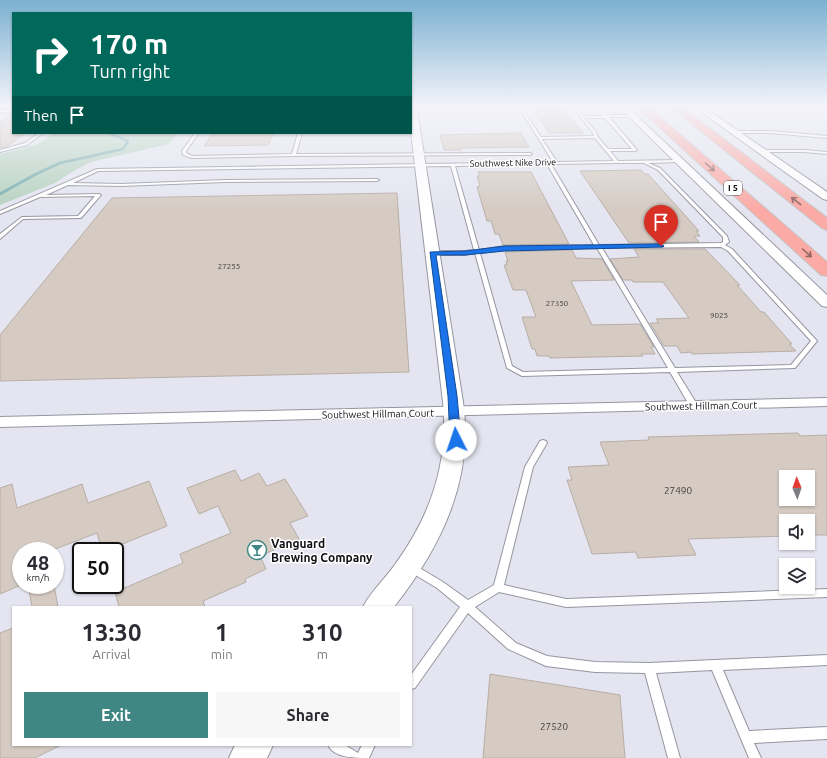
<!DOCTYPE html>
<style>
:root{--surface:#fff;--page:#f7f7f7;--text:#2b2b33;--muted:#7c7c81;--accent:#408784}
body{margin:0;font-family:Ubuntu,sans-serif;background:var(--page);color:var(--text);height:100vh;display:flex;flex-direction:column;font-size:15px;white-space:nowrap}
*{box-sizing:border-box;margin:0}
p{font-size:13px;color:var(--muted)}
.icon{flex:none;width:22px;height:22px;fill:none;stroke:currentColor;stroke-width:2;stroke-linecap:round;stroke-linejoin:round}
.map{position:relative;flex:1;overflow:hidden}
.sheet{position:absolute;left:12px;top:606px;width:400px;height:140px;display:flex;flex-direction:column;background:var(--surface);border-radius:0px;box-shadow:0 1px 3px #0004}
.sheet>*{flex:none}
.banner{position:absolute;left:12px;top:12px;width:400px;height:122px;border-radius:0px;box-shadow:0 1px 3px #0004;background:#00695c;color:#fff;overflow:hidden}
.needle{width:26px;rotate:358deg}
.fabs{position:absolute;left:779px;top:470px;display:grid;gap:8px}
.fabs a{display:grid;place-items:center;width:36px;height:36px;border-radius:0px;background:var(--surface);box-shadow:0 1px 3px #0004;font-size:20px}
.speed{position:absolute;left:12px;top:542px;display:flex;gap:8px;font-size:20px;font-weight:700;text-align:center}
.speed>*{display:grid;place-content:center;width:52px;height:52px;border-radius:50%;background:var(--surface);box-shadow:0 1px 3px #0004;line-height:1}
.speed small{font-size:10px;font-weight:400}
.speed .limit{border:2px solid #111;border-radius:6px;background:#fff;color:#111}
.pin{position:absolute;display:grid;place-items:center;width:34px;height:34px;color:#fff;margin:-41px -17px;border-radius:50% 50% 50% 0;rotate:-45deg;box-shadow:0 0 4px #0007}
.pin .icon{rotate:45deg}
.me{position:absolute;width:44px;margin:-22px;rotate:356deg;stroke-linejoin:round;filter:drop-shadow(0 0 3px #0008)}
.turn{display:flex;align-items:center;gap:14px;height:84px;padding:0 12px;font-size:18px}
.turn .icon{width:52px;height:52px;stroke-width:2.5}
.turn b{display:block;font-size:28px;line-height:34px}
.then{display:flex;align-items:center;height:38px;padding:0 12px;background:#0003;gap:8px;font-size:15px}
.eta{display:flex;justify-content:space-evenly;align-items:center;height:68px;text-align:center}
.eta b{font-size:24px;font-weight:600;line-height:28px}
.primary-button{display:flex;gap:8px;margin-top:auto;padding:8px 12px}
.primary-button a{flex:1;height:46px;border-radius:0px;background:var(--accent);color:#fff;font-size:16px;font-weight:600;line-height:46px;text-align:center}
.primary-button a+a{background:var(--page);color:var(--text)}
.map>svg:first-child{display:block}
.green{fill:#b6d2c0}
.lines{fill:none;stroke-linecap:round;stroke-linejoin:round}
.stream-far1{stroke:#78adad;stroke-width:2.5}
.stream{stroke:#78adad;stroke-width:3}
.building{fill:#d5cbc3;stroke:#b7ada5;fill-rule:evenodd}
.service-casing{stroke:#9595a0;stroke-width:2}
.minor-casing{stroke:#9595a0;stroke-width:2}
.tertiary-casing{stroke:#9595a0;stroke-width:2}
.secondary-casing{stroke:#9595a0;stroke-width:2}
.motorway-casing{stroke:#c5c5c6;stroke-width:2}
.service{fill:#fff;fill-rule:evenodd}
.minor{fill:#fff;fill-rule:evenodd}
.tertiary{fill:#fff;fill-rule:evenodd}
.secondary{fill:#fff;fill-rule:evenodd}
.motorway{fill:#fbaaa5;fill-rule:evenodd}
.oneway{stroke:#906463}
.route{fill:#1a73e8;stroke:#114b97}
.labels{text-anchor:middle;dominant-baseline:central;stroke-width:3;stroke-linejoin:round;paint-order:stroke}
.number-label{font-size:8px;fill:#403d3e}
.far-street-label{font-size:9px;fill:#0e0e12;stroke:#fff}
.shield{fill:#fff;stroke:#565659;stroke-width:1}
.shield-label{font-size:9px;font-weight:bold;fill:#0e0e12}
.street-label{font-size:10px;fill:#0e0e12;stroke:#fff}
.near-number-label{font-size:10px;fill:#403d3e}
.near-poi-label{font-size:12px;font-weight:bold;fill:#0e0e12;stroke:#fff;text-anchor:start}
</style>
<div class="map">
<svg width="827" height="758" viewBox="0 0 827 758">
<rect width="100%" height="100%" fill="#e5e5f1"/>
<path class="green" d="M54,133H178L169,144L91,162L77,169L55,183L0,205V154L38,144Z"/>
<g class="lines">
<path class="stream-far1" d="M34,175L60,163L123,149L128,141L109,133"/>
<path class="stream" d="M0,194L36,174"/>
</g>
<path class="building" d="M530,105H560L583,133H549Z
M13,114V133H25L6,147L0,148V122Z
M213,133H274L268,145L204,146Z
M521,133L529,147L460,148L461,150H444L440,135Z
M641,170L644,174H648L699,231H696L700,236H694L699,242L629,243L580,171Z
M478,172H531L569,244L503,245L499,234H495L491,221H487L477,187L480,186L477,176H480Z
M397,193L409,372L0,381V335L112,198Z
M634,249H705L740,285H737L761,312H764L792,344H789L796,351L692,354L691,352L681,353L677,346H664L650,323H659L656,319L689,318L663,282H633L632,280H623L610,259L639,257Z
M572,250L576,258L602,259L614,280L571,281L592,325L640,324L654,347H651L655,354H641L643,356L550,358L549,356H537L535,349H532L522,317H536L526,290H513L504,265H507L506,261H508L505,252Z
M798,433L800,436L827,435V535H808V521H786V536L688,539L696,555L638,558L636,552L592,554L567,480H572L568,467L609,465L600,442L649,440L648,437ZM786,477H808V499H786Z
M235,470L241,481L259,473L267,486L285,479L308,516L290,523L299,539L260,556L266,569L245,579L246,582L203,601L205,607H119L115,592L183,563L180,554L231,533L218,506L199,514L187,488Z
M149,481L167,526L105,551H102L97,533L50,551H21V585L0,594V488L12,484L17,508L82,484L88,503Z
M28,585H54L58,607H32Z
M13,628V745H61L35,758H0V633Z
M490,674L620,695L625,758H483Z"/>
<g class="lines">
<defs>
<path id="service" d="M517,104H519L541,137L594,136L593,133L570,104H573L582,116H603L594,104H597L607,115H633L632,117H609L637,150L635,151H610L618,161L679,160L680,161L678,162L648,163L660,168L727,236L729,242L725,245L732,249L817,341L795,368L677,372L698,406L694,408H691L670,372L522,376L507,368L475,253L465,255H432L429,253L432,251H465L474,250L451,166L98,171L73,183L121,184L225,180L377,179L379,180L377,181L225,182L121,186L68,185L46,195L99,194L101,195L81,218L23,219L0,239V234L22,217L78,216L95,196L40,197L0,214V211L97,169L553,162ZM584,118H605L632,149H608L598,137L596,132ZM595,138L614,161L557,162L542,139ZM617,163H644L658,170L723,237V242L721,243L599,245L551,164ZM547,164L594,245L505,246L479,250L455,166ZM721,247L728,251L811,341L791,365L675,368L602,248ZM597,248L668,368L523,372L512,366L480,253L505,250Z
M0,110H13V112H0Z
M733,131H771L827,136V138L771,133H732Z
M39,133H43L27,145L0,152V150L25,143Z
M195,133H199L186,151V153L192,156L292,154L298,133H302L296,154L530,153L532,154L530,155L294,156L192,158L183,155L182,151Z
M760,150H804L827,152V154L804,152H759L758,151Z
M543,440L546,441L547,443L533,467L504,585L566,599L827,589V597L566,607L499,592L475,607L516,643L547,656L595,662L649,663L827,655V665L723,670L749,731L827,727V739L754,743L761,758H749L712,670L656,673L680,758H668L645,673L595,672L546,666L508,649L468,613L415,688L411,689V675L460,607L437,588L407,570L405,567L407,564L410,563L413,564L443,582L468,600L494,585L525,467L540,441Z
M328,745H345L358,753L362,745H375L369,758C355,758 334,758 328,745Z"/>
<path id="minor" d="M0,104H13V107H0Z
M827,398V406L0,427V417Z"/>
<path id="tertiary" d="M616,104H624L827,295V307L822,306Z
M690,104H699L827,192V200L823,199Z"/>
<path id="secondary" d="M411,104H416L463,402C474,480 441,547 394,607H363C371,591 386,578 396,563C431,515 449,461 443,402L411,132Z
M235,745H273L267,758H229Z"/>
<path id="motorway" d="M634,104H645L827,262V276L821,275Z
M667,104H678L827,218V230L822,228Z"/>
</defs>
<use href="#service" class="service-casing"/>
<use href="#minor" class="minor-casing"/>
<use href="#tertiary" class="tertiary-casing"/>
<use href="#secondary" class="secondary-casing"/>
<use href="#motorway" class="motorway-casing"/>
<use href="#service" class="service"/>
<use href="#minor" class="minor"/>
<use href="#tertiary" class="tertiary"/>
<use href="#secondary" class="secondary"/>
<use href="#motorway" class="motorway"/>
</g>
<defs><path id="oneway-shaft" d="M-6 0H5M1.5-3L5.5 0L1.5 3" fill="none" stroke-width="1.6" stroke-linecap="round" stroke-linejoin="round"/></defs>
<g class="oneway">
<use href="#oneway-shaft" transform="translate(710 167) rotate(42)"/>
<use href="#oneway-shaft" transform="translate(796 201) rotate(-142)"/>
<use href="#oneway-shaft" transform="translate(807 253) rotate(42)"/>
</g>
<linearGradient id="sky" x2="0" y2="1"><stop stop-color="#7bb1d0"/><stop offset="0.5" stop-color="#f3f3f9"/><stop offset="1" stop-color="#f3f3f9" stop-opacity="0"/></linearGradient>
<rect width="827" height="210" fill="url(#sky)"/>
<path class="route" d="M661,244L664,246L663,247L505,251L465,255H436L457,396L461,440L459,442H452L450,440L448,396L430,252L465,251L505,246Z"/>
<defs>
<symbol id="bar-ring" viewBox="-11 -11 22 22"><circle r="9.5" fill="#fff" stroke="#408784" stroke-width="1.5"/><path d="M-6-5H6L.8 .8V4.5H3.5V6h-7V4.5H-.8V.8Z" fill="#408784"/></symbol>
</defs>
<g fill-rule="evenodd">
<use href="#bar-ring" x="246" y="539" width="22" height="22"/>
</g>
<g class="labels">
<g class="number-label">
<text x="229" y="266">27255</text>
<text x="557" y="303">27350</text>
<text x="719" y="315">9025</text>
</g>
<g class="far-street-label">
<text transform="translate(513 163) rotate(-1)">Southwest Nike Drive</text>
</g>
<rect class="shield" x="724" y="181" width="18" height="14" rx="3"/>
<g class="shield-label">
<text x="733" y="188">I 5</text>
</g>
<g class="street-label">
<text transform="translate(701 406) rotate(-1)">Southwest Hillman Court</text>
<text transform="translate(378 414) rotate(-1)">Southwest Hillman Court</text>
</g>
<g class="near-number-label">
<text x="678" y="490">27490</text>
<text x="554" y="726">27520</text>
</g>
<g class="near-poi-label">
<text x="271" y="543">Vanguard<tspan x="271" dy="14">Brewing Company</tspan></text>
</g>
</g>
</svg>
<div class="fabs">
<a><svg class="needle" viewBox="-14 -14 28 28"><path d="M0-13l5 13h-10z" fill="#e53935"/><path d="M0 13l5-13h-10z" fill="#7c7c81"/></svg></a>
<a><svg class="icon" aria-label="sound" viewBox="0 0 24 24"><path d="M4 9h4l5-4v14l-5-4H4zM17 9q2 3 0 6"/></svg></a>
<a><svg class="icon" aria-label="layers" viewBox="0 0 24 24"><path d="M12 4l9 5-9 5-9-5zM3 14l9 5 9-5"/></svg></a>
</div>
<div class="speed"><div>48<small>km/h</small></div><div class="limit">50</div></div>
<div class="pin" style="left:661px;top:246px;background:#d93025"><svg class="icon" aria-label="arrive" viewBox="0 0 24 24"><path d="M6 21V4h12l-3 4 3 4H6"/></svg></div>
<svg class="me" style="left:456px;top:440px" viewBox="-20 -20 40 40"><circle r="19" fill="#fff"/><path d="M0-13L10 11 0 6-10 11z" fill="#1a73e8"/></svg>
<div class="banner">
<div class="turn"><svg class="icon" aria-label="right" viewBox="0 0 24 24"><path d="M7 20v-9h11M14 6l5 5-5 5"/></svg><div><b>170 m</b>Turn right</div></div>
<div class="then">Then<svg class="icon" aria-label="arrive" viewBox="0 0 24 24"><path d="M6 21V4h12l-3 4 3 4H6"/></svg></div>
</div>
<section class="sheet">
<div class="eta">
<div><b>13:30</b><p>Arrival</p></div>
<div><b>1</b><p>min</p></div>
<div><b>310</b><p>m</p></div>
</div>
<div class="primary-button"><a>Exit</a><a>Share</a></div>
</section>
</div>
